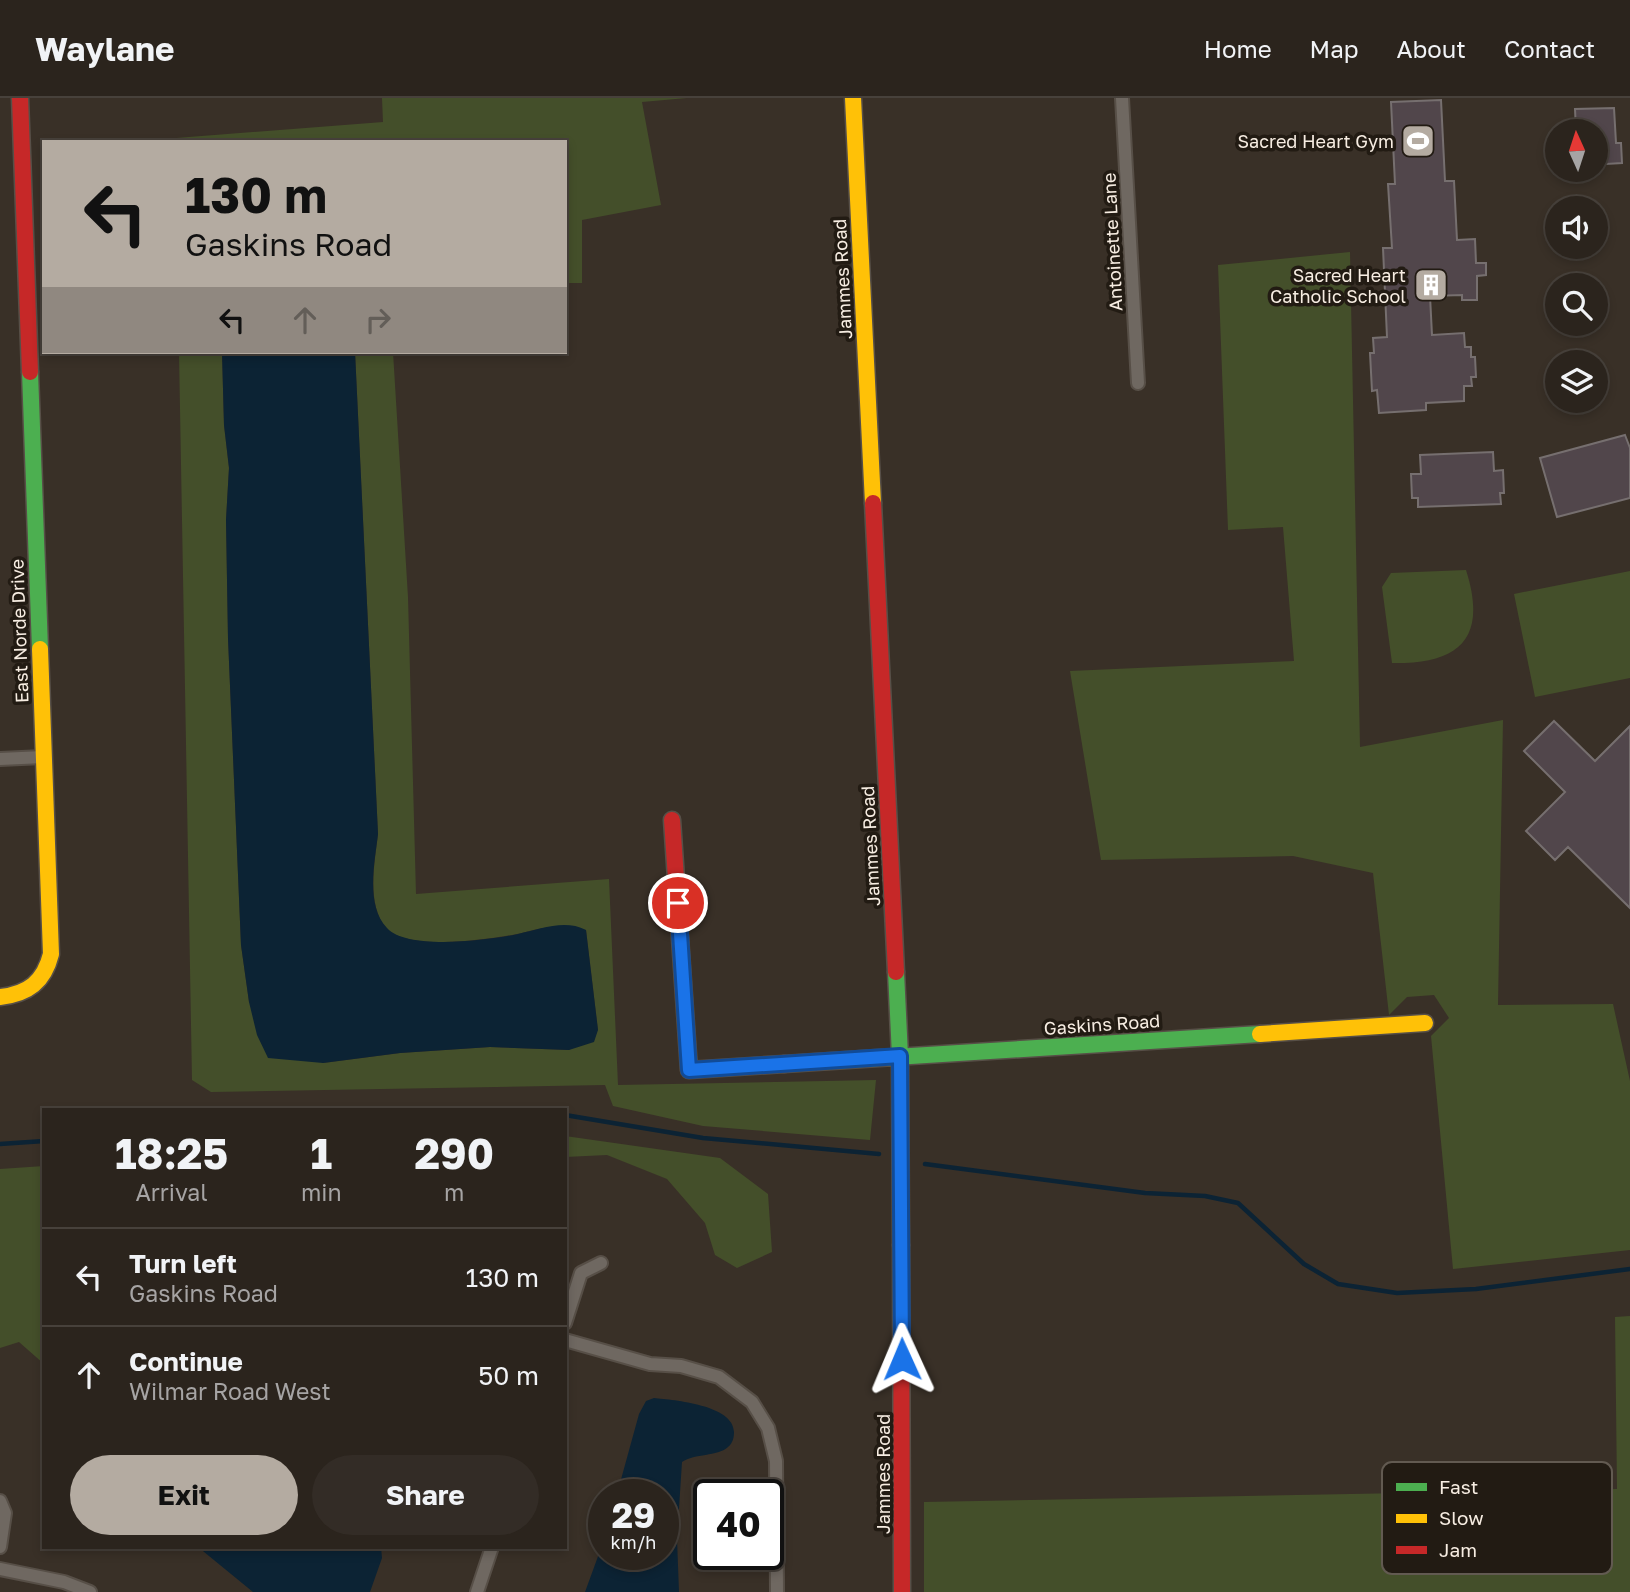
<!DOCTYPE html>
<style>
:root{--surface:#2b241d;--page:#332c26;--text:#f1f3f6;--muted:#a6a4a4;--line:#47413b;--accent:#b4aba1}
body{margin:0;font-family:"Golos Text",sans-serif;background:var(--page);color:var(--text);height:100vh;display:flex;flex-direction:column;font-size:26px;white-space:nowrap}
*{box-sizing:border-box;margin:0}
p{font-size:23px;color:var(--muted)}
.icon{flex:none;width:38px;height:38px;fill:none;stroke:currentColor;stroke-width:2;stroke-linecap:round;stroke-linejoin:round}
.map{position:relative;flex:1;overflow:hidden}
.details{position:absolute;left:42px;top:1010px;width:525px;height:441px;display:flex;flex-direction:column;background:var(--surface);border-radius:0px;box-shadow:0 4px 10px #0003,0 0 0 2px var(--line)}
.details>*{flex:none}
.top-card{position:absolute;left:42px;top:42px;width:525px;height:214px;border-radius:0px;box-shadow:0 4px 10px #0003,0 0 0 2px var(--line);background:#b4aba1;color:#111;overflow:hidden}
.needle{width:46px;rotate:357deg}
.controls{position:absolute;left:1545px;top:21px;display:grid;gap:14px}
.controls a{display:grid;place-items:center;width:63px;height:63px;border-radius:50%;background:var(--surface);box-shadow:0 4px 10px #0003,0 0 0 2px var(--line);font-size:35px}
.speed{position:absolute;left:588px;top:1381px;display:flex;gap:14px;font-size:35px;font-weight:700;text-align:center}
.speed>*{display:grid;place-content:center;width:91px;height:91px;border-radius:50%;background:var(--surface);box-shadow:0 4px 10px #0003,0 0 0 2px var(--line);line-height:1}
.speed small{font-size:18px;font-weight:400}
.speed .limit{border:4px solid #111;border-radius:10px;background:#fff;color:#111}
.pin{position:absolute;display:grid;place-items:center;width:60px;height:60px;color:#fff;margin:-30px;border:4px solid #fff;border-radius:50%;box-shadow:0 2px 7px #0007}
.me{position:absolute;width:77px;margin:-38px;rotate:359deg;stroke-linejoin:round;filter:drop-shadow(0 0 5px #0008)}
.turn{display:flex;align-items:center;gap:24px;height:147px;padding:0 28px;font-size:32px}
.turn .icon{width:91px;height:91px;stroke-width:2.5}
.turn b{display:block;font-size:49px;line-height:60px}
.lanes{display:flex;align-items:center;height:66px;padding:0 28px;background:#0003;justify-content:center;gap:35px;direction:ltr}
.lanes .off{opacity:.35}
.eta{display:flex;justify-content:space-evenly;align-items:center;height:119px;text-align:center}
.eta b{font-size:42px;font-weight:700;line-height:49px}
.cta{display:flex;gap:14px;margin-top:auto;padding:14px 28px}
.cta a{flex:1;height:80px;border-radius:42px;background:var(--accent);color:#111;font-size:28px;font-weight:700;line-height:80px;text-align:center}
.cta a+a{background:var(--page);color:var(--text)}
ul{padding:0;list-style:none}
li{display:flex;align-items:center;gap:21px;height:98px;padding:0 28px;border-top:2px solid var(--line)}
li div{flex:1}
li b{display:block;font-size:26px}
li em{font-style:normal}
header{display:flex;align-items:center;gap:42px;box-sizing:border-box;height:98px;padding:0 35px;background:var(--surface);border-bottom:2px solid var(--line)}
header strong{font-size:33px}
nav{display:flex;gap:38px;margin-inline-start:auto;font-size:24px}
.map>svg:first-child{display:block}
.green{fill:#444f2a}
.water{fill:#0c2334}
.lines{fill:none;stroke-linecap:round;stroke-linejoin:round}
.stream{stroke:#0c2334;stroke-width:4.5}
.building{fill:#51464b;stroke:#766f6f;stroke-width:2}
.street-casing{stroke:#574f47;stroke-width:16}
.fast-casing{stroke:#574f47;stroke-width:19}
.slow-casing{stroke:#574f47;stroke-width:19}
.jam-casing{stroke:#574f47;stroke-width:19}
.street{stroke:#6f6861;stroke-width:12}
.fast{stroke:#4caf50;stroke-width:16}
.slow{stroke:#ffc107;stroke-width:16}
.jam{stroke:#c62828;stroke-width:16}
.route-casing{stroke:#114b97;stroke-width:18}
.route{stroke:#1a73e8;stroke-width:12}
.labels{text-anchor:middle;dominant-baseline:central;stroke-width:7;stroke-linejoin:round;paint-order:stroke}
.poi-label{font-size:18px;fill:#f7ede2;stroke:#221b13;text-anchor:end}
.street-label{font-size:18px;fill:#f7ede2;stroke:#221b13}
.key{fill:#221b13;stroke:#625a51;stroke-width:2}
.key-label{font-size:19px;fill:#f7ede2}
</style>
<header>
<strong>Waylane</strong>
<nav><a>Home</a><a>Map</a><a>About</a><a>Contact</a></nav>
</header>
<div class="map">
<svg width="1630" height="1494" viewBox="0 0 1630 1494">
<rect width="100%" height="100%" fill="#393027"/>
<path class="green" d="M382,0H687L642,4L661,107L582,122V185H565V44H176V40L383,24Z
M1350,154L1360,649L1503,622L1498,907L1613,906L1630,983V1152L1453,1171L1431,938L1449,920L1434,897L1407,899L1389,917L1373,775L1293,758L1101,762L1070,573L1294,563L1283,429L1228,432L1218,167Z
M179,254H222L224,327L229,370L226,422L228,540L241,847L249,904L323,965L400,955L490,949L569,952L598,932L586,832C575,831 564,829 554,829C540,829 525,835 512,837C483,842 407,853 386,830C366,806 375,763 378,736L355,254H393L408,499L416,796L609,781L618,987L876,982L870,1042L703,1028L613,1008L605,987L211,994L192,982Z
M1466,472C1488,541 1459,566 1392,565L1382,489L1391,475Z
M1630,473V580L1535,599L1514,496Z
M565,1038L720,1060L768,1096L772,1154L737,1170L715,1157L705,1125L667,1081L607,1057L565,1059Z
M44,1068V1266L19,1244L0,1250V1071Z
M1630,1218V1494H924V1404L1617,1391L1615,1219Z"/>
<path class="water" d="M222,254H355L378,736C375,763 365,807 387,830C408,853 489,842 518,836C540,831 565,821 586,832L598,932L594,944L569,952L490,949L400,955L323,965L268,960L257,937L249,904L241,847L228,540L226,422L229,370L224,327Z
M654,1300C674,1302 734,1307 734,1334C734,1339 733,1345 728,1349C717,1359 695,1355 682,1364L677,1441L679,1494H585L604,1442V1456H663V1396H617L639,1316L646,1303Z
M198,1449H381L382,1460L370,1494H253Z"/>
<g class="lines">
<path class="stream" d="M565,1017L703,1040L879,1056
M0,1046L44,1043
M925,1066L1145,1095L1205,1098L1238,1105L1304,1166L1338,1186L1397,1195L1476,1191L1630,1171"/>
</g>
<path class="building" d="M1441,2L1445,83H1454L1457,142L1475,141L1476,165H1486V177L1477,178V202H1462V197L1430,198L1432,237L1464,235L1465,249H1471V259H1475L1476,279H1471L1472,288H1464V303L1426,305V312L1379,315L1377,292L1372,293L1370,255H1374L1373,240L1387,239L1383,150H1392L1388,86H1395L1391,4Z
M1614,10L1616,45H1621L1622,65L1606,66L1605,54H1596V33H1576L1575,11Z
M1625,337L1630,350V400L1557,419L1540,360Z
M1493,354L1494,373L1503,372L1504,395H1500L1501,406L1418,409V400H1412L1411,376H1421L1420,357Z
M1554,623L1595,663L1630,628V810L1568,749L1555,762L1526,733L1565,694L1524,653Z"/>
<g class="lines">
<defs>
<path id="street" d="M1122,0L1138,285
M0,661L43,659
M565,1225L581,1175L601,1165
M565,1242L650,1266L681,1268L719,1279L752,1304L768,1330L776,1363L777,1494
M0,1403L5,1415L0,1449
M0,1471L64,1484L90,1494
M477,1494L492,1449"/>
<path id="fast" d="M30,274L40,551
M896,874L900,958L901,1147
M784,966L1260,936"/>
<path id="slow" d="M853,0L873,405
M0,899C28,896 44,884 51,856L40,551
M1260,936L1425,925"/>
<path id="jam" d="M20,0L30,274
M873,405L896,874
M672,722L689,972L784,966
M901,1147L902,1494"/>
</defs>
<use href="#street" class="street-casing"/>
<use href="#fast" class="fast-casing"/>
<use href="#slow" class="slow-casing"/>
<use href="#jam" class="jam-casing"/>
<use href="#street" class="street"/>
<use href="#fast" class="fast"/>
<use href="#slow" class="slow"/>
<use href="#jam" class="jam"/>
</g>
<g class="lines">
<defs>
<path id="route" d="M678,805L689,972L900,958L902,1261"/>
</defs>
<use href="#route" class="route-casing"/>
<use href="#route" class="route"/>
</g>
<defs>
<symbol id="stadium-square" viewBox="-11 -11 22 22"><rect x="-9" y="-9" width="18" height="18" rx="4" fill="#b4aba1" stroke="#221b13"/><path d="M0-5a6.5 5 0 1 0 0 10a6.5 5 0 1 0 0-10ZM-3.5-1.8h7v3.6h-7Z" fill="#fff"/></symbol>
<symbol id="building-square" viewBox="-11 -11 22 22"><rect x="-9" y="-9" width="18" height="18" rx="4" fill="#b4aba1" stroke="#221b13"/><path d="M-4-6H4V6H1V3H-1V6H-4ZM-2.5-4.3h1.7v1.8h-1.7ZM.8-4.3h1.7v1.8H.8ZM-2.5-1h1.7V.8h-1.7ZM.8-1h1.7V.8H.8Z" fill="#fff"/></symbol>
</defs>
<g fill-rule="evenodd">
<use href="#stadium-square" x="1399" y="24" width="38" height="38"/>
<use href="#building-square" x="1412" y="168" width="38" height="38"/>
</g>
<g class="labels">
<g class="poi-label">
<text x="1394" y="43">Sacred Heart Gym</text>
<text x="1406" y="177">Sacred Heart<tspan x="1406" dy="21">Catholic School</tspan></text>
</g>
<g class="street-label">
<text transform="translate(1112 144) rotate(-93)">Antoinette Lane</text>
<text transform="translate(842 181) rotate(-93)">Jammes Road</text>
<text transform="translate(19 533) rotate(-92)">East Norde Drive</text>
<text transform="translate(870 748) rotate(-93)">Jammes Road</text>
<text transform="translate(1102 926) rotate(-4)">Gaskins Road</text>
<text transform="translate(883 1376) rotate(-90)">Jammes Road</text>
</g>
</g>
<rect x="1382" y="1364" width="230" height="112" rx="10" class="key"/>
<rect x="1396" y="1385" width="31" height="8" fill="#4caf50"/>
<rect x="1396" y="1416" width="31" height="9" fill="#ffc107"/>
<rect x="1396" y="1448" width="31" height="8" fill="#c62828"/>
<g class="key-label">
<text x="1439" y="1396">Fast</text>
<text x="1439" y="1427">Slow</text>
<text x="1439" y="1459">Jam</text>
</g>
</svg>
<div class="controls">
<a><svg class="needle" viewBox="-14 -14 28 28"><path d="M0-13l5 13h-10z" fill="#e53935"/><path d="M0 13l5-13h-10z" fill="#a6a4a4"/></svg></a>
<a><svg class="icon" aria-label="sound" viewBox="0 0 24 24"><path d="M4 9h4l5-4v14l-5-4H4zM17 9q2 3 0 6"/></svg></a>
<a><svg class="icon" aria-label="search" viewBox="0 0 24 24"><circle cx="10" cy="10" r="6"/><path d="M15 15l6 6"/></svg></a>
<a><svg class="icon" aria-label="layers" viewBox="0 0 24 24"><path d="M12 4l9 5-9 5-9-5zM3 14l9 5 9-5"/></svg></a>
</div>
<div class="speed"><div>29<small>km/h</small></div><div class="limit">40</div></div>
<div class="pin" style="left:678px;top:805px;background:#d93025"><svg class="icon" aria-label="arrive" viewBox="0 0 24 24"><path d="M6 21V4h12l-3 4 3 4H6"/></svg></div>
<svg class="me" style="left:902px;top:1261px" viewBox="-20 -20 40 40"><path d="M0-17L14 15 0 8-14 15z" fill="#1a73e8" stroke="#fff" stroke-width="4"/></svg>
<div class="top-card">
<div class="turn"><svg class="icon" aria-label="left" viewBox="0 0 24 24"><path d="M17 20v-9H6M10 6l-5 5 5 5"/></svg><div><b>130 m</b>Gaskins Road</div></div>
<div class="lanes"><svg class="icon" aria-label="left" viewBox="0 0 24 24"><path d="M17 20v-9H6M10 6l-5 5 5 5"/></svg><svg class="icon off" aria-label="ahead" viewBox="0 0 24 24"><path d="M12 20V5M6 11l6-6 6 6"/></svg><svg class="icon off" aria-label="right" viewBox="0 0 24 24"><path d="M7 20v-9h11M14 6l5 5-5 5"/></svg></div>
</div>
<section class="details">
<div class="eta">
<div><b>18:25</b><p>Arrival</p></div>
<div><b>1</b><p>min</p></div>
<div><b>290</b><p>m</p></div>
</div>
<ul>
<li><svg class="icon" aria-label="left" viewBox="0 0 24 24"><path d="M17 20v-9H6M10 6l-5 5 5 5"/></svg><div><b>Turn left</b><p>Gaskins Road</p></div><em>130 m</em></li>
<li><svg class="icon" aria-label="ahead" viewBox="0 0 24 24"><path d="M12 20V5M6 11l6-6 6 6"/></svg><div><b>Continue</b><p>Wilmar Road West</p></div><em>50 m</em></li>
</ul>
<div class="cta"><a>Exit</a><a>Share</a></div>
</section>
</div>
